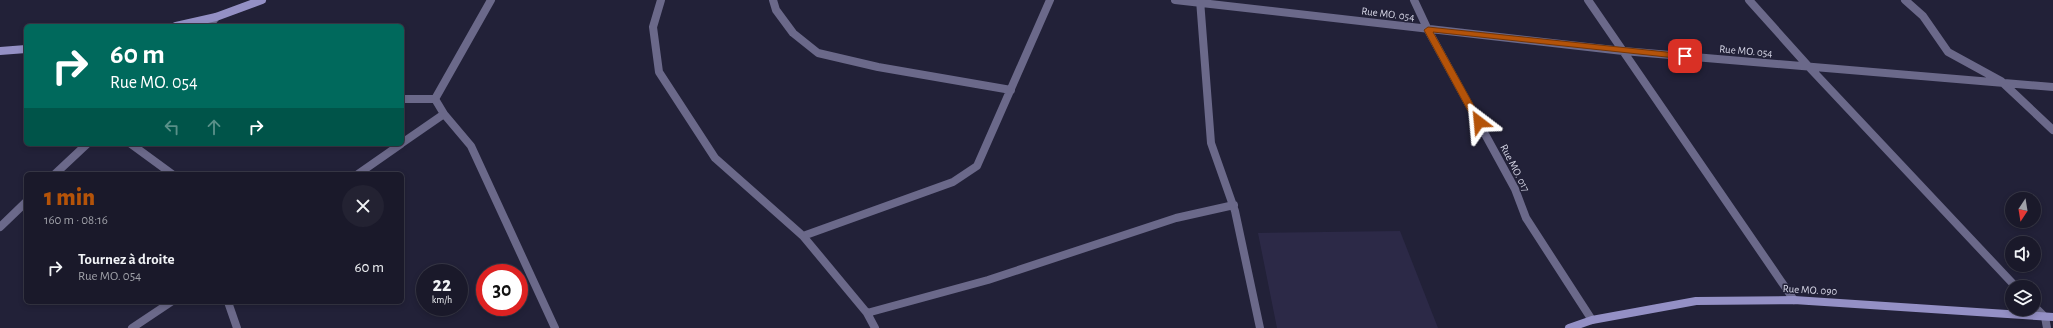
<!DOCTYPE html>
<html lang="fr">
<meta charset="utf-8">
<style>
:root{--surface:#1a192a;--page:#232232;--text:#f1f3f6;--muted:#9fa0a8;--line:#383847;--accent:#b45309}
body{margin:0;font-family:"Alegreya Sans",sans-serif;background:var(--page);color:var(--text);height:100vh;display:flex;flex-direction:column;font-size:15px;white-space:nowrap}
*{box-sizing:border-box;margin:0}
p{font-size:13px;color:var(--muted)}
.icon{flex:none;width:22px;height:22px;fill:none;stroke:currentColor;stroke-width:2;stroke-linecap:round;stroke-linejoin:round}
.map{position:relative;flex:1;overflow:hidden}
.sheet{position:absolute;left:24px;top:172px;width:380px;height:132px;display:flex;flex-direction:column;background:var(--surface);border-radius:6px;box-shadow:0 2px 6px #0003,0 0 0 1px var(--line)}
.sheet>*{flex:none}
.top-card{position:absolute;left:24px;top:24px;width:380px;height:122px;border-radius:6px;box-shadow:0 2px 6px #0003,0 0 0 1px var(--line);background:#00695c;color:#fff;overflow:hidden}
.needle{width:26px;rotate:192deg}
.tools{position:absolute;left:2005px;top:192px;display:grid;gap:8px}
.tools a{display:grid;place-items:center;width:36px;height:36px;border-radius:50%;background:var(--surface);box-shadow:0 2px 6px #0003,0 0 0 1px var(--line);font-size:20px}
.speed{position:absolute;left:416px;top:264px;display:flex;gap:8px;font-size:20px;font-weight:700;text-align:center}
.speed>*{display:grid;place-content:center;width:52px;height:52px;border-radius:50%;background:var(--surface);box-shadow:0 2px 6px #0003,0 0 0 1px var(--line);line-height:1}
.speed small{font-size:10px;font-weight:400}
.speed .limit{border:6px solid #d22;background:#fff;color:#111}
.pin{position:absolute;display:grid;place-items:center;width:34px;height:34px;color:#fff;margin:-17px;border-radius:8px;box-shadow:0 2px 6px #0006}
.me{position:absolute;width:44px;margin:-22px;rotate:331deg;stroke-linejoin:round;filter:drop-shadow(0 0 3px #0008)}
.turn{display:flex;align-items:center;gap:14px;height:84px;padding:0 20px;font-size:18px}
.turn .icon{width:52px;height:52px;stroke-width:2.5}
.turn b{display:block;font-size:28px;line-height:34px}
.lanes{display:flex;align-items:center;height:38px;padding:0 20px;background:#0003;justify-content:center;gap:20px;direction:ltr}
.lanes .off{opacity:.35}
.round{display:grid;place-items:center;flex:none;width:42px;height:42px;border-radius:21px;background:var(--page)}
.overview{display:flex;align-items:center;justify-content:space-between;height:68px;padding:0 20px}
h1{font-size:24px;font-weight:800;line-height:30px;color:var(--accent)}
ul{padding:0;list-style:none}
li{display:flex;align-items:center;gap:12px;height:56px;padding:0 20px}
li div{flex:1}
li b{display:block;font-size:15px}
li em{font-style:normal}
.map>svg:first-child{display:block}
.built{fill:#2c2947}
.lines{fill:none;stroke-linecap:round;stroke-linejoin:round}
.street{stroke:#6b698a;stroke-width:8}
.secondary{stroke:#9490c5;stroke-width:8}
.route{fill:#b45309;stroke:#753606}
.labels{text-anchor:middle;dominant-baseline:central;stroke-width:3;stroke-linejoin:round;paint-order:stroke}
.street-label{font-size:11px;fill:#d6d6e6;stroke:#222138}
</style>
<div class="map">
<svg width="2053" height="328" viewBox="0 0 2053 328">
<rect width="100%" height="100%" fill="#222138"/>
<path class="built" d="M1400,231L1438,328H1277L1258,233Z"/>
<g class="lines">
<path class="street" d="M491,0L435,99L444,114L471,146L555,328
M661,0L653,27L659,72L715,158L803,236L867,313L875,328
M773,0L776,10L793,33L818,53L878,67L1011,90
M1175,0L1623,51L2053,87
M1200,0L1211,143L1235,211L1260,328
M1414,0L1428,30L1515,189L1526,218L1592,320
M1588,0L1794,300
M1749,0L1809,67L2016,287
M1905,0L1923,16L1948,52L2001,81L2053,130
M209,26L216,17
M402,99H435
M402,143L444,114
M131,144L172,174
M55,174L87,144
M358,174L401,144
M0,227L26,202
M803,236L953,182L977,166L1050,0
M228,302L237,328
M2034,306L2045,317L2047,328
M867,313L988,280L1176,218L1234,205
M132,328L171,302"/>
<path class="secondary" d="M176,26L216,17L262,0
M0,51L26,49
M1569,328L1592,320L1696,301L1794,300L2053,317"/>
</g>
<path class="route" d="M1428,27L1685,54L1689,56L1685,59L1433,32L1483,122L1479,125L1474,122L1424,30Z"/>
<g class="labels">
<g class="street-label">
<text transform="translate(1388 14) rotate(7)">Rue MO. 054</text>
<text transform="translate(1746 51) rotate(5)">Rue MO. 054</text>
<text transform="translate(1515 168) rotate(63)">Rue MO. 017</text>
<text transform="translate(1810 290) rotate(3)">Rue MO. 090</text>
</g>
</g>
</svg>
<div class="tools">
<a><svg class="needle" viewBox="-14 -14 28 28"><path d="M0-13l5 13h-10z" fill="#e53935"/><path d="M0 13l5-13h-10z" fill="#9fa0a8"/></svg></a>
<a><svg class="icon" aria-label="sound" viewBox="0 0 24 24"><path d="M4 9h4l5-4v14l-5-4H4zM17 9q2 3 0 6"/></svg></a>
<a><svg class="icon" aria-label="layers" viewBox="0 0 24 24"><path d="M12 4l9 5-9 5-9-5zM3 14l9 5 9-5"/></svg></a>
</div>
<div class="speed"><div>22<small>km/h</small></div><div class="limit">30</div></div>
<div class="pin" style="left:1685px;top:56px;background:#d93025"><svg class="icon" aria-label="arrive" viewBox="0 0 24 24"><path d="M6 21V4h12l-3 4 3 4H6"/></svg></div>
<svg class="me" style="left:1479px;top:122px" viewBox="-20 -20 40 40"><path d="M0-17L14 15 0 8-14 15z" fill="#b45309" stroke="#fff" stroke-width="4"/></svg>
<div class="top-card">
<div class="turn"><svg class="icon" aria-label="right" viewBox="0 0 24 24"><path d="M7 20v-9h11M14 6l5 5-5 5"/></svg><div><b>60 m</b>Rue MO. 054</div></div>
<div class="lanes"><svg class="icon off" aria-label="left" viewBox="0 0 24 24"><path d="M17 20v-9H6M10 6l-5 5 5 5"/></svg><svg class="icon off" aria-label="ahead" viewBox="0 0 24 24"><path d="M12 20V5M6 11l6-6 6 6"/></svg><svg class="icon" aria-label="right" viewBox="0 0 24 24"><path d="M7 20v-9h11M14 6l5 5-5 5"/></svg></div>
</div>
<section class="sheet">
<div class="overview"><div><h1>1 min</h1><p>160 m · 08:16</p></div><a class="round"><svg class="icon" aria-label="close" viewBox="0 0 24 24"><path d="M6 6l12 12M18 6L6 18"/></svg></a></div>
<ul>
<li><svg class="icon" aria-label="right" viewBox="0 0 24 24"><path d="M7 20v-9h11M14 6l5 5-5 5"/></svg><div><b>Tournez à droite</b><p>Rue MO. 054</p></div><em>60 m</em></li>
</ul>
</section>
</div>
